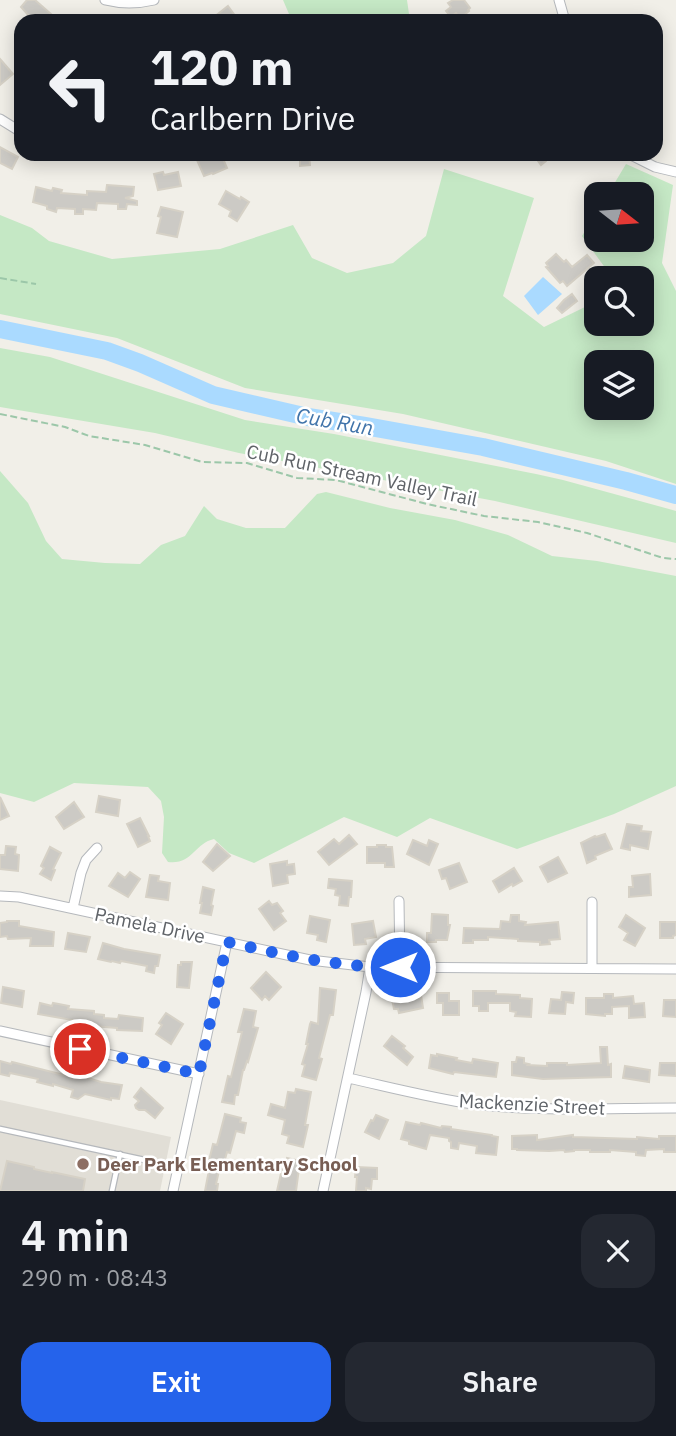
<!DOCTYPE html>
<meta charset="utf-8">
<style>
:root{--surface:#171b24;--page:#242831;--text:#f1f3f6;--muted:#9ea1a6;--accent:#2563eb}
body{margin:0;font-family:"IBM Plex Sans",sans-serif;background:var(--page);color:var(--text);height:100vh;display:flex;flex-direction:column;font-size:26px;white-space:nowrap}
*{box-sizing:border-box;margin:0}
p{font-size:23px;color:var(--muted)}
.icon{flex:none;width:38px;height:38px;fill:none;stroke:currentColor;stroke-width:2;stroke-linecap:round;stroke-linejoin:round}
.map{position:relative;height:1191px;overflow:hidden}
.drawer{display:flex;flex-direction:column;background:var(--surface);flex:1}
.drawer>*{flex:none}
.top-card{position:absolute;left:14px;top:14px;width:649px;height:147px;border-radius:21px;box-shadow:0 4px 18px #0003;background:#171b24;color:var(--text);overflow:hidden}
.needle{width:46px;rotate:107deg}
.controls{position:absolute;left:584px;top:182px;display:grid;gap:14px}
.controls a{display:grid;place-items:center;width:70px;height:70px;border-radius:14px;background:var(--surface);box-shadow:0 4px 18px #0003;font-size:35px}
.pin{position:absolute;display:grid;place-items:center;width:60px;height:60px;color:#fff;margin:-30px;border:4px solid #fff;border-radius:50%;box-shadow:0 2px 7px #0007}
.me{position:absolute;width:77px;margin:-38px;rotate:270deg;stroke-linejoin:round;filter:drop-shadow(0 0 5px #0008)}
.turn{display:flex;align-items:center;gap:24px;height:147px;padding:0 21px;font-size:32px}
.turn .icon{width:91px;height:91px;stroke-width:2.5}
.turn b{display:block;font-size:49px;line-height:60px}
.round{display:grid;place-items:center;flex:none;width:74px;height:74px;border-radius:21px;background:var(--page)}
.headline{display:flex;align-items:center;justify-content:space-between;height:119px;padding:0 21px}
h1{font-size:42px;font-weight:600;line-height:52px}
.button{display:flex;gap:14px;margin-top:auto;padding:14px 21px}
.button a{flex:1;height:80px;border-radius:21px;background:var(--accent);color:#fff;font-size:28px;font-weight:600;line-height:80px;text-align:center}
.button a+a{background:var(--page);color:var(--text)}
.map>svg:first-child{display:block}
.education{fill:#e1ded6}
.green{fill:#c5e8c5;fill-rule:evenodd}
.water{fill:#aadaff}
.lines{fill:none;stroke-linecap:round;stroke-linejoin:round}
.river{stroke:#aadaff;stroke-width:18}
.building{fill:#cccac5;stroke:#d6d1c6;stroke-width:2}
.lane-casing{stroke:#b5b8bc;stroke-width:7}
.street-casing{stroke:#b5b8bc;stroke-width:11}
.path{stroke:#9cc7a9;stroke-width:2;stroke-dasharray:7 3.5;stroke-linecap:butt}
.lane{stroke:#fff;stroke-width:4.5}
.street{stroke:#fff;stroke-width:9}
.route{stroke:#2563eb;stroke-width:12;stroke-dasharray:0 21.6}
.education-dot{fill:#8d6e63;stroke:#fff;stroke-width:2.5}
.labels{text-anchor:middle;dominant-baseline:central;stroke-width:5;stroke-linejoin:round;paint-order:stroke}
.street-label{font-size:19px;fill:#5f6368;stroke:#fff}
.education-label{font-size:19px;font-weight:bold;fill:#785e54;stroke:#fff;text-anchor:start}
.water-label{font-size:21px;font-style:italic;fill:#4174aa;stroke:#fff}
</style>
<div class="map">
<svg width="676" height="1191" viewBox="0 0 676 1191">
<rect width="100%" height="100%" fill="#f1efe8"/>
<path class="education" d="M0,1100L171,1137L160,1191H0Z"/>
<path class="green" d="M283,0H407L410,21H292Z
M626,164L673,185L662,263L676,291V484L606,461L403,414L245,388L117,338L0,314V215L32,228L49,241L112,259L220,249L293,225L312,258L347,273L393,263L426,236L444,169L534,198L503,296L544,327L587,306L597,286V324H642V278H601L606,269L582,236L597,212V240H642V194H608ZM597,362H642V408H597Z
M0,348L50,357L245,420L334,434L536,474L563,480L669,509L676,511V543L495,501L239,453L155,433L0,407Z
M0,471L28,503L46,541L62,559L105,563L140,564L161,545L185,536L204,506L217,519L246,528H285L317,494L326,492L390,508L455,520L508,535L552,556L597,561L676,576V786L614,814L517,849L430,818L397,837L344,817L254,863L229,853L214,839C195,843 192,865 168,862L162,853L164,817L161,801L148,787L74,783L34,802L0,793Z"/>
<path class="water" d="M543,277L562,294L538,315L524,296Z"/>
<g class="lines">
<path class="river" d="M0,329L107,351L140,363L213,395L308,417L365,426L483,447L626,481L676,495"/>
</g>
<path class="building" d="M27,0H35L51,14L44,21H26L30,17L21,7Z
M453,0H464L470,8L468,10L469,11L462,17L461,16L459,17L456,13L451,17L446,11L451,7L448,3Z
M228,6L236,17L230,21H209Z
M0,59L13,74L0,85Z
M0,147L18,157L12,169L0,163Z
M221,154L227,168L213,174L212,173L204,176L197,160L206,156L208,159Z
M300,154H309L310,165L300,166Z
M533,154H547L546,161L541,165Z
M163,172L164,175L178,172L181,186L158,190L154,174Z
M107,185L134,187L133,196L125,198L137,201V205L127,204L126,209H118V204L97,203L96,210L83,209V214H75V209L57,208L56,212L47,209V206L33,202L36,187L52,191L53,188L62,190L61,193L87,195V191L106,192Z
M226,191L240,199L241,197L249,202L237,221L229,216L231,211L219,204Z
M161,207L183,212L177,237L157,233L161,217L158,216Z
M556,254L564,262L566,260L572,267L587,255L594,263L567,286L563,281L560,283L546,267L548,266L546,263Z
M572,294L577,301L562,313L557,308L564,300Z
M99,796L120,800L118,816L96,812Z
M0,797L9,816L0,820Z
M74,802L84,817L64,829L56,817Z
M140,818L149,836H148L150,841L138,847L127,824Z
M627,824L642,826L641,831L651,832L648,849L630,845V850L621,848Z
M605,834L612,849L595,856L596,859L587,863L581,843L595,836L596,837Z
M349,835L357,844L329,865L318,852L334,839L339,844Z
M413,840L427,846L429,840L438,844L429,865L407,854Z
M217,844L230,856L213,871L203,862Z
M377,845H386V847H392L394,867H385V863H367V847H377Z
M6,846L16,847L15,854L19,855L18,871L0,869V855H5Z
M50,847L61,853L53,869L55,870L51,880L40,874L44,868L41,866Z
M558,857L567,873L548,882L540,867Z
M287,861V865L294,864L295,874L287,875L288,883L273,886L270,864Z
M459,863L467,882L450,889L446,878L442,879L439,870Z
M514,868L522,881L513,886L512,884L499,892L493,881Z
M130,872L140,879L128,897L109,886L118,873L125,878Z
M650,874L651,895L629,897V887H633L632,876Z
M150,875L159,876L158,881L170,883L168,900L146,897Z
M329,879L352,881L351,897H349L348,906L339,905L340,896L335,895L336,889L328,888Z
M203,887L214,890L211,905L213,906L211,915L200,913L202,903H200Z
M269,901L272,905L277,903L283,911L280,913L286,921L274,930L259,909Z
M432,914L448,915V925H450L447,940H436V942H427V933H431Z
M511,915H519V921L526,922L525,925L558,922L560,939L549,940L550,944L540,945V942L518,941V939L488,937V940H473V943H463L464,928L500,929L501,921L510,922Z
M626,915L645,928L635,946L624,940L628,933L619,927Z
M310,916L330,920L326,942L317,940L318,935L307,933Z
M7,921H19V926L54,932L53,946H30L31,938L8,939L7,936L0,937V923L7,922Z
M373,921L376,937L365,939L366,944L354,945L352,924Z
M660,922H676V935L673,936V938H660Z
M68,933L90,937L86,952L65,949Z
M103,943L124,949L160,955L158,966H155L154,973L146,971L147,966L121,961L120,963L112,961L111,962L98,959Z
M181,962H192L189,988L177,987L178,965H181Z
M266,972L281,987L269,1000L265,996L262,1000L251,988Z
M3,987L24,991L22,1007L1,1003Z
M320,988L336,990L333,1015H330L319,1058L322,1059L316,1080L302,1076L305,1065L302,1064L308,1044H306L310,1024L311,1022L318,1024Z
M473,991H496V994L520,995V998L532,999L531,1017L515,1016L516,1012L510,1011V1003H488V1011H479V1006H473Z
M562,992L574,993L573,1003L566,1002L565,1014L549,1013L551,999L561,1000Z
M437,993H449V1001H459V1015H443V1003H437Z
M604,994H613V998L633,996L634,1004L644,1003L645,1017L629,1018V1006L612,1007V1014H605V1016L586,1014V998H604Z
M421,995L423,1008L399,1013L398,1009H394L392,999Z
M664,1000H676V1017L663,1016Z
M40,1003L52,1006L53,1003L69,1006L68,1009L94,1011V1014L104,1015V1018L118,1019L119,1015L143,1018L142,1031L117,1030V1028L93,1026V1024L78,1023V1021L38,1014Z
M244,1009L256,1011L253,1027L258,1028L248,1062L247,1061L244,1070H243L238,1095H235L234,1104L222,1102L228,1076L231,1077L242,1032H238Z
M166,1013L183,1024L171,1044L156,1034L162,1025L159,1023Z
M392,1036L405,1046L403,1048L413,1057L407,1065L384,1046Z
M600,1047H607L608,1065L611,1064V1077L543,1079L512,1075V1062H516L517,1057L524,1058V1063L529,1064L528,1065L547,1066V1063H567V1065L601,1063Z
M437,1054L457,1058L456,1060L472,1063L473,1059L498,1063L496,1077L454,1072L453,1074L429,1068L431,1055L437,1056Z
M0,1061L11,1064L12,1062L68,1076L69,1072L101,1082L122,1085L119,1099L111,1098V1100L85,1094L78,1099L71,1097L73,1090L53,1084V1086L37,1082L38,1079L10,1073L9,1076L0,1074Z
M660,1063H676V1076L659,1075Z
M625,1066L650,1070L649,1082L623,1078Z
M141,1088L163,1108L155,1118L145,1110H139L136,1108L135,1105L139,1101L134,1097Z
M296,1089L311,1092L305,1125H308L303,1147L287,1143L289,1136L282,1134L285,1120L268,1115L271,1104L285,1108L288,1092L295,1093Z
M225,1114L241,1118L240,1122L246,1123L244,1133L236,1131L230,1153L227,1152L224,1163L221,1162L216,1184H218L217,1191H205L209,1170L207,1169L213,1144L217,1145Z
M376,1115L388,1120L379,1139L365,1132L371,1120L373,1121Z
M406,1122L420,1125L421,1123L441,1128L442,1126L451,1127V1129L492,1135V1136L498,1137L496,1155L476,1153L477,1146L459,1143L458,1149L451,1148V1142L449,1141V1138L430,1135L426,1149L409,1144V1141L401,1139Z
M537,1135V1140L573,1135V1137L637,1139V1137L659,1139V1136H676V1152H664V1149L646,1150L645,1156L636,1155V1152L610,1150V1152H590V1150H574V1151L565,1152L564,1150L549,1151L517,1150V1149H512V1136Z
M287,1158L300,1161L296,1191H277L282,1169L285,1170Z
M7,1161L34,1167V1169L52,1173V1172L85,1179L83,1191H0Z
M356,1167L377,1168V1179H372L371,1189L366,1188V1191H356L357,1177H355Z"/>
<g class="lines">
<defs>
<path id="lane" d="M0,1129L177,1167
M112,1191L120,1154"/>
<path id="street" d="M105,0C121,4 137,4 154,0
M559,0L565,21
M0,119L21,132
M101,154H122
M629,154L655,167L676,172
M0,896L19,897L310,960L370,967L676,969
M399,901L400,967
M592,902V968
M73,908L81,873L86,860L97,848
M0,1031L199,1074
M348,1078C389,1087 431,1098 473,1104C540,1112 609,1108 676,1108
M173,1191L227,942
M323,1191L366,992L370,967"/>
</defs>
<use href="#lane" class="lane-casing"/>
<use href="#street" class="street-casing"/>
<path class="path" d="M0,278L36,284
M0,414L65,427L89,436L145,445L202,462L247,463L297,478L336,480L427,504L484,516L538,522L587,533L663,558L676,559"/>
<use href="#lane" class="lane"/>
<use href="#street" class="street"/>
</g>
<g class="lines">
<path class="route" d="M80,1049L199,1074L227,942C284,955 341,968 400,967"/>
</g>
<circle class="education-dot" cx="83" cy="1164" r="7"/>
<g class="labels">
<g class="street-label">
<text transform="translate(362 475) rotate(12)">Cub Run Stream Valley Trail</text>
<text transform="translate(150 925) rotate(12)">Pamela Drive</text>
<text transform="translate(532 1104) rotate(3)">Mackenzie Street</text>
</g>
<g class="education-label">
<text x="97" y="1164">Deer Park Elementary School</text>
</g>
<g class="water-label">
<text transform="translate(335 421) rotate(10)">Cub Run</text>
</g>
</g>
</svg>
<div class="controls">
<a><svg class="needle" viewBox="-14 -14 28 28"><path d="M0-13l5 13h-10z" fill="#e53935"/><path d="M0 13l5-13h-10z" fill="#9ea1a6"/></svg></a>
<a><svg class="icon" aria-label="search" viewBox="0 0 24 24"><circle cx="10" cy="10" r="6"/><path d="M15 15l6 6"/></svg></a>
<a><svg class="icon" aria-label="layers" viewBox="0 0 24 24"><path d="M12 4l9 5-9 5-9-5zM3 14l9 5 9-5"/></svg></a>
</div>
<div class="pin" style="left:80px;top:1049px;background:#d93025"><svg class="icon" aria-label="arrive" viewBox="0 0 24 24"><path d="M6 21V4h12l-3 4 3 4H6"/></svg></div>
<svg class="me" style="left:400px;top:967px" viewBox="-20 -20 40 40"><circle r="17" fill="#2563eb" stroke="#fff" stroke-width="3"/><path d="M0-11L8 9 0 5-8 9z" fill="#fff"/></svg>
<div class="top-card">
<div class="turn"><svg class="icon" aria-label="left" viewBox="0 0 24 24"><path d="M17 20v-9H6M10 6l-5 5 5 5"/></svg><div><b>120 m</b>Carlbern Drive</div></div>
</div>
</div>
<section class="drawer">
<div class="headline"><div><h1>4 min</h1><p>290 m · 08:43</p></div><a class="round"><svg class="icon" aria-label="close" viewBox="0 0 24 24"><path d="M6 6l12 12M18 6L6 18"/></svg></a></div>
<div class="button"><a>Exit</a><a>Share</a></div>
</section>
